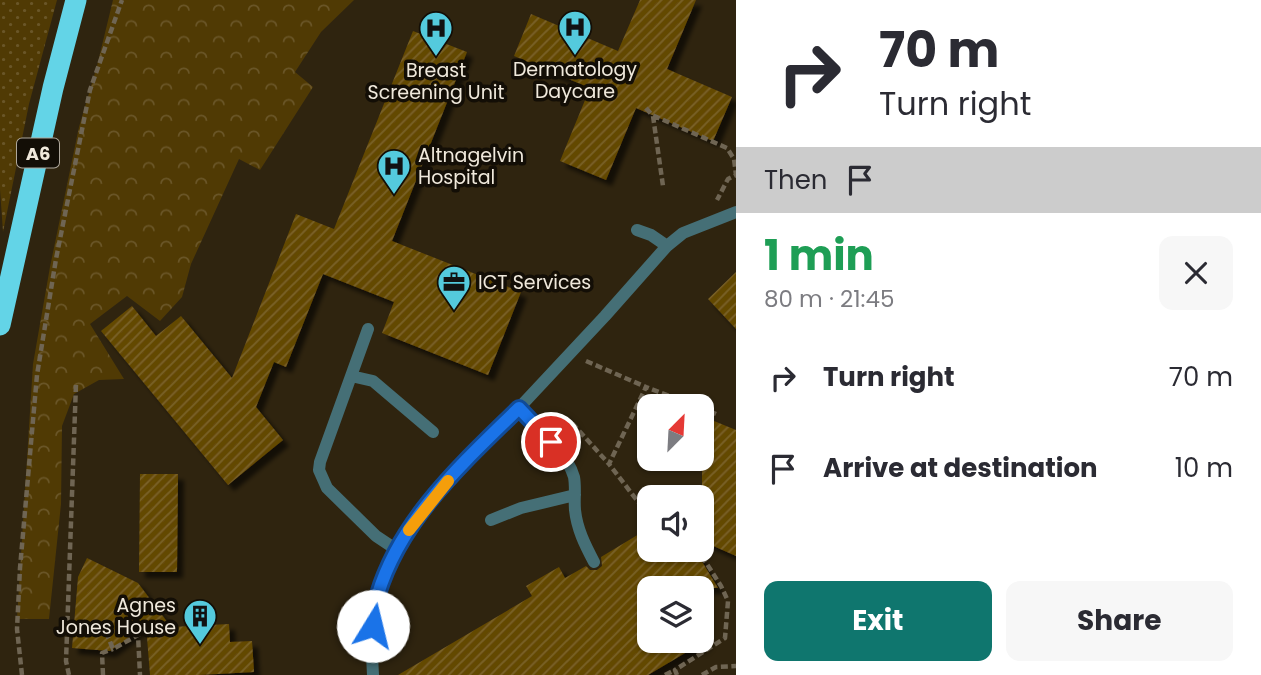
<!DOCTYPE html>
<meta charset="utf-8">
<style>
:root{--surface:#fff;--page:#f7f7f7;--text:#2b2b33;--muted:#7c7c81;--accent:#0f766e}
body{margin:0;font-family:Poppins,sans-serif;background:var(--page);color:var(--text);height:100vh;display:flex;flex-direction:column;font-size:26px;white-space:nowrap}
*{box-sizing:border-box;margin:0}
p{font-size:23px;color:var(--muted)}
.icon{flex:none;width:38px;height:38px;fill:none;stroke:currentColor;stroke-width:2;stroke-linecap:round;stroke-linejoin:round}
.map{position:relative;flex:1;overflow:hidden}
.drawer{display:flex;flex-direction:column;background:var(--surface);width:525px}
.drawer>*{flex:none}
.banner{background:#fff;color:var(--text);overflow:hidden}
.needle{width:46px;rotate:24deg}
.tools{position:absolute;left:637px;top:394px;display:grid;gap:14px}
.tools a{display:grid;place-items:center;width:77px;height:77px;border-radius:14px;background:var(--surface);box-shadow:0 2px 5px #0004;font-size:35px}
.pin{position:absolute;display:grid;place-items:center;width:60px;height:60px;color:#fff;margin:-30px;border:4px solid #fff;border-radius:50%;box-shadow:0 2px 7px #0007}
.me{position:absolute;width:77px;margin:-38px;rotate:9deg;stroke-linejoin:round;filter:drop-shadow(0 0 5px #0008)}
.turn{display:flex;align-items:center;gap:24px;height:147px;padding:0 28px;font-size:32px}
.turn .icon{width:91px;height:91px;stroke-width:2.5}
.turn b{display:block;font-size:49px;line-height:60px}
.then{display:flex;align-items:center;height:66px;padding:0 28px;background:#0003;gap:14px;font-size:26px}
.round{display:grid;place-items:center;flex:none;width:74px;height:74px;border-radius:14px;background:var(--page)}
.summary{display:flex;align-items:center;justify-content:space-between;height:119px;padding:0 28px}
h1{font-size:42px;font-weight:700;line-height:52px;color:#1e9e55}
.action{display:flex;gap:14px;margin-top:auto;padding:14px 28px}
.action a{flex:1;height:80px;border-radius:14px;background:var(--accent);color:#fff;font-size:28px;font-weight:700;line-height:80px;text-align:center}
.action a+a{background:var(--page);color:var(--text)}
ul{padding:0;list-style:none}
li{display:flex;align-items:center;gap:21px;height:91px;padding:0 28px}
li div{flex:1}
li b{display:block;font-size:26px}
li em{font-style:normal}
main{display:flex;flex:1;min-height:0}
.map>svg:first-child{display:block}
.grass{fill:url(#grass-dots)}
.forest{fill:url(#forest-crowns)}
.building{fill:url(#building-hatch);filter:url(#shadow)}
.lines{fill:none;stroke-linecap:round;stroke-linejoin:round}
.path{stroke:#6f6553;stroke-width:4.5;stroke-dasharray:7 3.5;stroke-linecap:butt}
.lane{stroke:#456f76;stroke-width:12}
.highway{stroke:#63d4e7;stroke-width:21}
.route-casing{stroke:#114b97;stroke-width:18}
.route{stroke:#1a73e8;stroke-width:12}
.slow{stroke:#f59e0b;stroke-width:12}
.labels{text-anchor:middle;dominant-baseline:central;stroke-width:7;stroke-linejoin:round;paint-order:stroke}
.shield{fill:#130e06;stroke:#aea79c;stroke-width:2}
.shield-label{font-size:18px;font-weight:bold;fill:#f0e9dc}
.poi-label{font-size:19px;fill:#f0e9dc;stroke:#130e06}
</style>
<main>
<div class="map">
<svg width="736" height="675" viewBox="0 0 736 675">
<defs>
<pattern id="grass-dots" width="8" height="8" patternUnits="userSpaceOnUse" patternTransform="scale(1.75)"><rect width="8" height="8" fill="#503a04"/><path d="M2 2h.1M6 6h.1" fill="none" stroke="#6a5628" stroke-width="1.8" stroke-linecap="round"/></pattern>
<pattern id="forest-crowns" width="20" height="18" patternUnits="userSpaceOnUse" patternTransform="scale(1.75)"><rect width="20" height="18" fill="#503a04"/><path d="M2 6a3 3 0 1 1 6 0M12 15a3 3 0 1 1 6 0" fill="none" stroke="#6a5628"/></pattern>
<pattern id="building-hatch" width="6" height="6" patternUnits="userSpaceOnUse" patternTransform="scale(1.75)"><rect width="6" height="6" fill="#644805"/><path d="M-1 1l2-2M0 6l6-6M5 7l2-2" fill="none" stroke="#7a6229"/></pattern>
<filter id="shadow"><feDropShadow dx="6" dy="6" stdDeviation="2" flood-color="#0009"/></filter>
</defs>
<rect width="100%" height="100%" fill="#2f240f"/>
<path class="grass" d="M0,0H57L29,104L3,232L0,189Z"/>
<path class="forest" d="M113,0H354L321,32L295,72L313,87L260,170L239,159L191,264L182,297L160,321L127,296L90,324L124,379L99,380L74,394L62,426L61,504L49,619H17L33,364L50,267L79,127L97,66Z"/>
<path class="building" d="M640,0H696L667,69L732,97L713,141L636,108L606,180L560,161L590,88L514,56L531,14L618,51Z
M413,31L467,52L392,241L521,292L488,375L382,333L394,302L323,274L286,367L274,362L256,407L283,440L228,485L101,331L132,306L156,336L181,316L232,378L296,214L334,229Z
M736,272V329L708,299Z
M702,416L736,430V556L702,541Z
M140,474H178L177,572H139Z
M649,528V550H695L718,588H649V640H707L648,675H398L532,596L526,586L559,567L565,578L586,566L590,570H597L602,566L601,557Z
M87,558L138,583L171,627L229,624L230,642L252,641L254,672L199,675H150L146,625L110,651L72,648L78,577Z"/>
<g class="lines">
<path class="path" d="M646,108L652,115L727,148L734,159L736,175L728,179L717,200
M653,116L663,186
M586,361L646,387
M702,408L716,414
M562,425L572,423L609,464
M649,516L609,464L646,387L696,406
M106,632L113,649L138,635L140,675
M22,675L17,629L20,568L37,375L56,259L90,90L122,0
M69,675L66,661L76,384
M103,675L102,653L113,649
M665,675L675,670
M677,675L675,670L725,638L728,601L721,586L698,550
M702,675L716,667L736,666"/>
<path class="lane" d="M637,230L651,235L667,246
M368,329L320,462L319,470L327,488L376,536L397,550
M351,376L373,381L433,432
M519,408C537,426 567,452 574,477C576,488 574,499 575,510C577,529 585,545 594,562
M491,520L521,508L575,495
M373,675L372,655L374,626L378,596L397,550L412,524L457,470L519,408L605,316L667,246L683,233L736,212"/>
<path class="highway" d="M0,325L53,88L76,0"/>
</g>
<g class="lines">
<defs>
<path id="route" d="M373,626C375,616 375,604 378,594C401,518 464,462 519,408L551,442"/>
</defs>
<use href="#route" class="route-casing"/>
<use href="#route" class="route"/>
<path class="slow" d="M409,530L448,481"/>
</g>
<defs>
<symbol id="hospital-pin" viewBox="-11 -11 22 30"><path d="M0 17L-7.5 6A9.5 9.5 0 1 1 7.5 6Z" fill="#54cadd" stroke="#130e06"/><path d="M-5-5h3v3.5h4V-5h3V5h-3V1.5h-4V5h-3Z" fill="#111"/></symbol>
<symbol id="office-pin" viewBox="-11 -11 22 30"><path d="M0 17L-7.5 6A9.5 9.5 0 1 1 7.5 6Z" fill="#54cadd" stroke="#130e06"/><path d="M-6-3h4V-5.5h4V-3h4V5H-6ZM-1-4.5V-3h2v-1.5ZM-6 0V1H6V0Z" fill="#111"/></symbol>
<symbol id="building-pin" viewBox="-11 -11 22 30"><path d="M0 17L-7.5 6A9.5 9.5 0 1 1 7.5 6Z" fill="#54cadd" stroke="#130e06"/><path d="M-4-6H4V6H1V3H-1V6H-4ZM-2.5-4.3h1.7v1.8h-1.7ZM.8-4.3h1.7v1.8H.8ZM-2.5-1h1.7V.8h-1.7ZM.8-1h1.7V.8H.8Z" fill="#111"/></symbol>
</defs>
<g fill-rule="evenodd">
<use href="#hospital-pin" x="556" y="8" width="38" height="52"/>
<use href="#hospital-pin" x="417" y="9" width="38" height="52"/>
<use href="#hospital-pin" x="375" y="147" width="38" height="52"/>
<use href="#office-pin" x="435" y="263" width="38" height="52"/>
<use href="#building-pin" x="181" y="597" width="38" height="52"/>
</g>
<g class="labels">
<rect class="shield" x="17" y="138.5" width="42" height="29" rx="5"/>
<g class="shield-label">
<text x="38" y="153">A6</text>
</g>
<g class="poi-label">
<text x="575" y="69">Dermatology<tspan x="575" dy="22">Daycare</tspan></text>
<text x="436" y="70">Breast<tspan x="436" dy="22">Screening Unit</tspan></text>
<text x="418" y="155" text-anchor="start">Altnagelvin<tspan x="418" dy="22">Hospital</tspan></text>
<text x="478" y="282" text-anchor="start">ICT Services</text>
<text x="176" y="605" text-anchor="end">Agnes<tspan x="176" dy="22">Jones House</tspan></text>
</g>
</g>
</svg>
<div class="tools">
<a><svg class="needle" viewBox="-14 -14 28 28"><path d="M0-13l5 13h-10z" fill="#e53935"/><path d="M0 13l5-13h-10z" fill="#7c7c81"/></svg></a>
<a><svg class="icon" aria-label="sound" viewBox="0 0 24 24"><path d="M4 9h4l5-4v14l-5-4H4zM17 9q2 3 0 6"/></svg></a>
<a><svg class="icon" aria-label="layers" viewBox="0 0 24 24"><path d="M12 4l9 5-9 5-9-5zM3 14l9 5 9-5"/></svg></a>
</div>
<div class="pin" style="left:551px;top:442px;background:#d93025"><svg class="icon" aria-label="arrive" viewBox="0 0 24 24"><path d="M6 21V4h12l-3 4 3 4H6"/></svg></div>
<svg class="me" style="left:373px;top:626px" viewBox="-20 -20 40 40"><circle r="19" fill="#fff"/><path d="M0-13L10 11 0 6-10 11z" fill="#1a73e8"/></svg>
</div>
<section class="drawer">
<div class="banner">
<div class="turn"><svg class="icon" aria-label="right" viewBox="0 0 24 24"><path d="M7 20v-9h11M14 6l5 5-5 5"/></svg><div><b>70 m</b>Turn right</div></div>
<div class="then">Then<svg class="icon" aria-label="arrive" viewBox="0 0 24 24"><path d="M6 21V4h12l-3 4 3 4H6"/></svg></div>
</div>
<div class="summary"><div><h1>1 min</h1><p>80 m · 21:45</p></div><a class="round"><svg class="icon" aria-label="close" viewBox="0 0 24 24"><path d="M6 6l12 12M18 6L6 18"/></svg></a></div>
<ul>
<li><svg class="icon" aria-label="right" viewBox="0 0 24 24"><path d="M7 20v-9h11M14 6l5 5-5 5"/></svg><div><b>Turn right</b></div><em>70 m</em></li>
<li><svg class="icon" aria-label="arrive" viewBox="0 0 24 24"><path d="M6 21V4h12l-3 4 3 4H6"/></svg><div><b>Arrive at destination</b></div><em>10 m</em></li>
</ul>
<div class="action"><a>Exit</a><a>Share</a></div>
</section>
</main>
